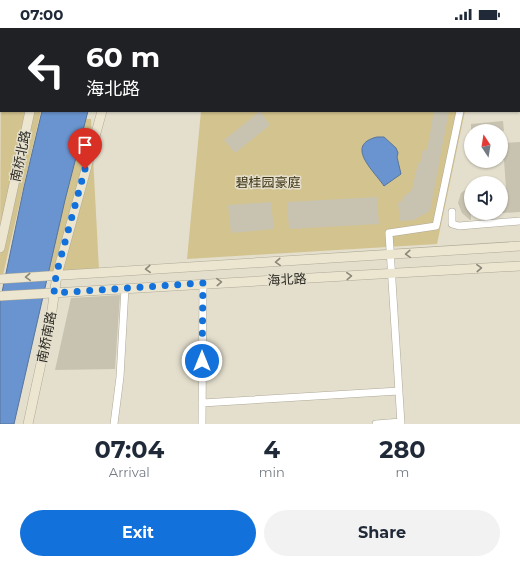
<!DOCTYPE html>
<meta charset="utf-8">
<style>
:root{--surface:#fff;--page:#f2f2f3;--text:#1f2937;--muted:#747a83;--accent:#1271da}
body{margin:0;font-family:Montserrat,"Noto Sans SC",sans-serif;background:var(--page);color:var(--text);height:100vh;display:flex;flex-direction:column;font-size:15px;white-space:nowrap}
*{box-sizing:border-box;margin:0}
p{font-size:13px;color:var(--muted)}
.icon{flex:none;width:22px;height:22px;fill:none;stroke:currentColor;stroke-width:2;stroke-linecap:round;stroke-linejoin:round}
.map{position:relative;height:396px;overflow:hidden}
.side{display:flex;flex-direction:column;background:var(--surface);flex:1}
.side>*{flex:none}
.hud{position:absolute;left:0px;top:0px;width:520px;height:84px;box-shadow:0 1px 3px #0004;background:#202124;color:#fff;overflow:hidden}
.needle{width:26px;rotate:348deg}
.buttons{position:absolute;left:464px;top:96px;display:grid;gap:8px}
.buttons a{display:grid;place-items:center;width:44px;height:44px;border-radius:50%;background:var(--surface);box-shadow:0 1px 3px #0004;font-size:20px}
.pin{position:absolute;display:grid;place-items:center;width:34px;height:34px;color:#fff;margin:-41px -17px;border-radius:50% 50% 50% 0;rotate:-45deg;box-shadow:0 0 4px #0007}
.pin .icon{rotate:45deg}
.me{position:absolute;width:44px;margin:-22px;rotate:0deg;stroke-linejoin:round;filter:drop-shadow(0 0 3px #0008)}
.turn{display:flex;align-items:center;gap:14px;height:84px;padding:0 20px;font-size:18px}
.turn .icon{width:52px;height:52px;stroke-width:2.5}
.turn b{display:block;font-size:28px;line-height:34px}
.eta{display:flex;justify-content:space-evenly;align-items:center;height:68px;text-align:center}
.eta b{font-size:24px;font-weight:700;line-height:28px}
.action{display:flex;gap:8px;margin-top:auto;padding:8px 20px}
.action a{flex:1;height:46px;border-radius:24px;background:var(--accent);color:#fff;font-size:16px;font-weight:700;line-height:46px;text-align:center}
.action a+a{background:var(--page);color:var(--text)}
.status{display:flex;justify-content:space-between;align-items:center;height:28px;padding:0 20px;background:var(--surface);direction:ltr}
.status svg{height:11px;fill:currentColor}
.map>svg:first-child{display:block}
.green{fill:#d3c38e}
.water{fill:#6994cf;stroke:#57749c}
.building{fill:#c8c3b1}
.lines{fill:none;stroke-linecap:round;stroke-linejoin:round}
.street-casing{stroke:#aea997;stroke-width:8}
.secondary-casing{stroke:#aea997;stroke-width:10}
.street{stroke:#fff;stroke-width:7}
.secondary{stroke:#ece6d1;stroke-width:9}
.oneway{stroke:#8c887a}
.route{stroke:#1271da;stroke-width:7;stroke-dasharray:0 12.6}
.labels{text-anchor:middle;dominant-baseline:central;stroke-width:3;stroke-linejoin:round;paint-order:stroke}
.street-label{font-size:13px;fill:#2d2b24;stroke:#e4dfcd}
.park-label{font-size:13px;fill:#3c3210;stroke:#e4dfcd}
</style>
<div class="status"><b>07:00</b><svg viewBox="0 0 49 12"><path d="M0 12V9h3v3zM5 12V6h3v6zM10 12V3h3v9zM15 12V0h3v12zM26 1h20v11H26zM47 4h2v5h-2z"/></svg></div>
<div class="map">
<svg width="520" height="396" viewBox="0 0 520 396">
<rect width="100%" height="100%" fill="#e4dfcd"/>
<path class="green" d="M210,0H396L210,1Z
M1,16V83H41L3,247H0Z
M201,83H465L437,216L187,231Z
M78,91H91L99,242L36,245Z"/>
<path class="water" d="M42,83H88L65,172L14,396H0V274L24,159Z
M377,109H384L396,120L398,125L397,129L401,146L384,158C374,143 344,117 377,109Z"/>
<path class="building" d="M260,83L270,97L235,125L224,112Z
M434,83H449L430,183L414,192L400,193L398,175L403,172L402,170L412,162L418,135L420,136L423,122H427Z
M503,93L504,103H471V96Z
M520,114V184L501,185V160H506L504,132H501V115Z
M471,158V192H470L462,185L458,175L461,165Z
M377,169L379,196L289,201L287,174Z
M271,174L274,201L231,205L228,177Z
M120,267L115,341L55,342L71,270Z"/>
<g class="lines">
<defs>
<path id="street" d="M452,184V196L459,198L520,193
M202,375L399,363
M114,396L120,349L125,260
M202,396L203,255
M376,396L401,394
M401,396L389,205L436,198L460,83"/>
<path id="secondary" d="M50,1V0
M131,1V0
M0,220L30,83
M0,251L520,218
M0,268L520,238
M28,396L51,289L57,247L102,83"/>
</defs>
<use href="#street" class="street-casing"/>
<use href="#secondary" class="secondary-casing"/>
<use href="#street" class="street"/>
<use href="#secondary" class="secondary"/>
</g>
<defs><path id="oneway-chevron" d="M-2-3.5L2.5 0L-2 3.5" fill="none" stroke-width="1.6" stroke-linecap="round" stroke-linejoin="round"/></defs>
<g class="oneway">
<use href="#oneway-chevron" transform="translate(408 226) rotate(176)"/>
<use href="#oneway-chevron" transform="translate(278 234) rotate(177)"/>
<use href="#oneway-chevron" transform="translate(479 240) rotate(-3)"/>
<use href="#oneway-chevron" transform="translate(148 241) rotate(177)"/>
<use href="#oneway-chevron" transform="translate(349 248) rotate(-3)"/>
<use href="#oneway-chevron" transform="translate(28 249) rotate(176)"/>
<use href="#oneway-chevron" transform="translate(219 254) rotate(-3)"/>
</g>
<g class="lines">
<path class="route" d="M85,141L56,247L54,265L203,255L202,333"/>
</g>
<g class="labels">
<g class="street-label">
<text transform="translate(20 128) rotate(-78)">南桥北路</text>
<text transform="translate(287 251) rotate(-3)">海北路</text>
<text transform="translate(46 309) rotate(-79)">南桥南路</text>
</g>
<g class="park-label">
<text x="268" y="154">碧桂园豪庭</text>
</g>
</g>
</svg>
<div class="buttons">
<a><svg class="needle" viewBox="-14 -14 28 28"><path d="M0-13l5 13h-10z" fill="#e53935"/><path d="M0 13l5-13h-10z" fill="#747a83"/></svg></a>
<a><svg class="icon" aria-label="sound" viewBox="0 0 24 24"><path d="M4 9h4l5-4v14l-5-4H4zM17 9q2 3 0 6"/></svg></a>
</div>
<div class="pin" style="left:85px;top:141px;background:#d93025"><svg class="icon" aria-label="arrive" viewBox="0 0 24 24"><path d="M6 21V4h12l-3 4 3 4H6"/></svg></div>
<svg class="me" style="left:202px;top:333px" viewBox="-20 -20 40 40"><circle r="17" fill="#1271da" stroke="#fff" stroke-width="3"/><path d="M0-11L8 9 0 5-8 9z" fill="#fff"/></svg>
<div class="hud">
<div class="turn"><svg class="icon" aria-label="left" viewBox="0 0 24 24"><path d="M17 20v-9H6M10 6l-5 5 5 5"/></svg><div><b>60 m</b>海北路</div></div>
</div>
</div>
<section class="side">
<div class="eta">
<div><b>07:04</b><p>Arrival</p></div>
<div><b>4</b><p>min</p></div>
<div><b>280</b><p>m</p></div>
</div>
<div class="action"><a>Exit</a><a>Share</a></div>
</section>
